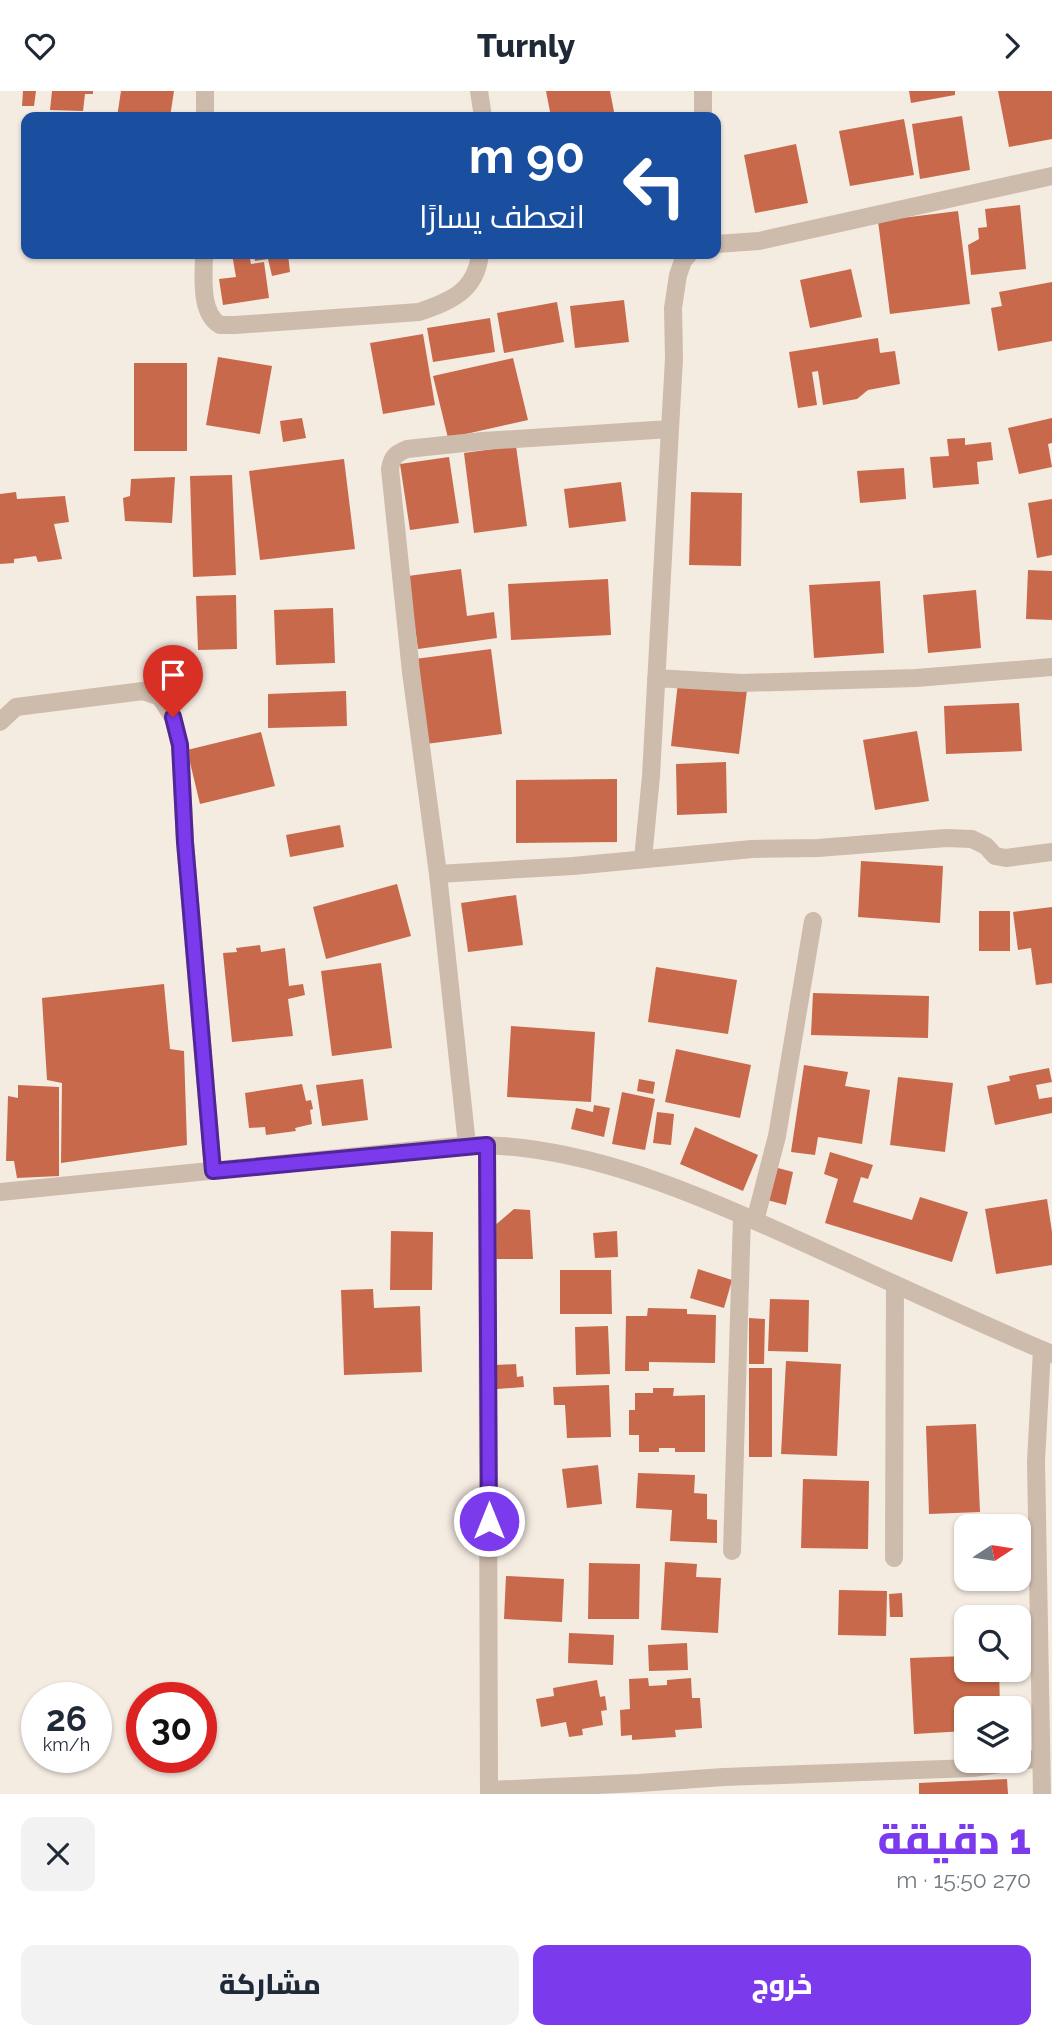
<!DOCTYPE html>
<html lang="ar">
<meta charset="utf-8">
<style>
:root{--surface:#fff;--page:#f2f2f3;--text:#1f2937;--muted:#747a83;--accent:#7c3aed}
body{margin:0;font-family:Raleway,Cairo,sans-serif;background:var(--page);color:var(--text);direction:rtl;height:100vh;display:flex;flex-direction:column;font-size:26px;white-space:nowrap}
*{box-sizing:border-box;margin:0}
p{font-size:23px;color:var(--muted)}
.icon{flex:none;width:38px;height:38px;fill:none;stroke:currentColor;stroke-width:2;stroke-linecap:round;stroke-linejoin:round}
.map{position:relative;height:1703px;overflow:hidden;direction:ltr}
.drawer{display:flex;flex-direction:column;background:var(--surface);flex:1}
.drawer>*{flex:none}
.hud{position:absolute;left:21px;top:21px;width:700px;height:147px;border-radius:14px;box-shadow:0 2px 5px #0004;direction:rtl;background:#1a4fa0;color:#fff;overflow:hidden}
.needle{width:46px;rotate:78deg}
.fabs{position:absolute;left:954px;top:1423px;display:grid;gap:14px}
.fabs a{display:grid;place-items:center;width:77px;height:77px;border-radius:14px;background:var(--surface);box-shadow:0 2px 5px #0004;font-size:35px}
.speed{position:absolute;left:21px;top:1591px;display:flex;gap:14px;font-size:35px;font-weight:700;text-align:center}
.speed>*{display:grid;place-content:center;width:91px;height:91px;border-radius:50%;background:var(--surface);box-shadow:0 2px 5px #0004;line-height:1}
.speed small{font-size:18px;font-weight:400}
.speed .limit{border:10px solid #d22;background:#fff;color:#111}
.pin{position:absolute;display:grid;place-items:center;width:60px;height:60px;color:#fff;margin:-72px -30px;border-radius:50% 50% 50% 0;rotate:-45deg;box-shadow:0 0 7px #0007}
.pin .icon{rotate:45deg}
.me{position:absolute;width:77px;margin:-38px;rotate:0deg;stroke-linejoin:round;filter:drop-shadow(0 0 5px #0008)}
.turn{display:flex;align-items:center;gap:24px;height:147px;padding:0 21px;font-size:32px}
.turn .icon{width:91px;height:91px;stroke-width:2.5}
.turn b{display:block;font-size:49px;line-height:60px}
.round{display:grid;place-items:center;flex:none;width:74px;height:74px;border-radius:14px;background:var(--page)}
.headline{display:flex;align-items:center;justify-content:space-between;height:119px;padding:0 21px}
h1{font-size:42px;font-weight:800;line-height:52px;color:var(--accent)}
.action{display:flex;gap:14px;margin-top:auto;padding:14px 21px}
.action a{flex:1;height:80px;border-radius:14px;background:var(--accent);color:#fff;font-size:28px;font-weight:800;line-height:80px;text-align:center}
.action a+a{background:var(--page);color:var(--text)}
header{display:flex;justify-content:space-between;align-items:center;height:91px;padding:0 21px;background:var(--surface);font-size:32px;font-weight:800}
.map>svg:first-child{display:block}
.building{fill:#c8694b}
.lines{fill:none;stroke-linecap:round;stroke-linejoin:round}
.minor{stroke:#cdbbac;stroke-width:18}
.route-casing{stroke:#51269a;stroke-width:18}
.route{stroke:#7c3aed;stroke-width:12}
</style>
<header><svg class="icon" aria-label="forward" viewBox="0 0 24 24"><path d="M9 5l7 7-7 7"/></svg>Turnly<svg class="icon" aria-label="heart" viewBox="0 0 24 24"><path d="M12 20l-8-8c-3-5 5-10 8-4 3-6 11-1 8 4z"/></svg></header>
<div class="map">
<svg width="1052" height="1703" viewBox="0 0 1052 1703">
<rect width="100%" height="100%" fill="#f4ebe1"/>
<path class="building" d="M23,0H36L34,15H22Z
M52,0H93V3H85L83,20L50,19Z
M121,0H174L170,26H117Z
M546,0H610L615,26H551Z
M909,0H955V4L911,12Z
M998,0H1052V48L1009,56Z
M475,21V26H435V24Z
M962,25L970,79L920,88L912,33Z
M904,28L914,84L850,95L839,40Z
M796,53L808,112L755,122L744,64Z
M1020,114L1026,178L971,184L968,154L979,148L978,137L987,136L985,118Z
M958,120L970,213L890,223L878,130Z
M232,163H249L251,173L264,171L269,207L223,214L219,188L236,186Z
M254,163H288L290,181L272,185L268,168L255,170Z
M851,178L862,226L810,237L800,189Z
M1052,191V250L998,260L991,217L1002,215L999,201Z
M624,209L629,251L575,257L570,215Z
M557,211L564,251L504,262L497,222Z
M490,227L495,261L433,271L427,237Z
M423,243L435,314L383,323L370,252Z
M878,247L880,262L895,260L900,293L868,299L857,308L823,314L818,280L812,281L817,314L798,317L789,261Z
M218,266L272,275L260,343L206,334Z
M513,267L528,329L448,347L433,285Z
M134,272H187V360H134Z
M302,327L306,347L283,351L280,330Z
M1052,327V352L1048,353L1052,376L1019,383L1008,337Z
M965,347V354L991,351L993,369L977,371L979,393L933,397L930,366L949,365L947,348Z
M516,355L527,435L474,442L464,362Z
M449,366L459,432L410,439L400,373Z
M344,368L355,458L260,469L249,380Z
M904,377L906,408L860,412L857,380Z
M232,384L236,484L193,486L190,385Z
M175,386L172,432L125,430L123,407L130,405L131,388Z
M621,391L626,430L569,437L564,398Z
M16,401L17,408L65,405L69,431L54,433L62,468L38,471L36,465L14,468V472L0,473V403Z
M691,401L742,402L741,475L689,474Z
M1052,408V464L1037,467L1028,412Z
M461,478L467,525L494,521L497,547L418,558L408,485Z
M1028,479L1052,480V529L1026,528Z
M608,488L611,544L511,549L508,493Z
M880,490L884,562L814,567L809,494Z
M976,499L981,557L928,562L923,504Z
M236,504L237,558L198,559L196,505Z
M333,517L335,572L276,574L274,519Z
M491,558L502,643L426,653L415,568Z
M678,591L747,599L739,663L671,655Z
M346,600L347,635L268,637V603Z
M1019,612L1022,660L946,663L944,615Z
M917,640L929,710L875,719L863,649Z
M261,641L275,695L200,713L187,659Z
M726,671L727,722L677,724L676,673Z
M617,688V751L516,752V689Z
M340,734L344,756L290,766L286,744Z
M861,770L943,775L940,832L858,826Z
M397,793L411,845L326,868L313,816Z
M516,804L523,854L468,861L461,812Z
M1052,816V892L1036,894L1031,857L1018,859L1013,821Z
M979,820H1010V860H979Z
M260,854L261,861L285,857L289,895L303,893L305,904L288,908L293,945L232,951L223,862L237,861L236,857Z
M381,872L392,957L332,965L321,880Z
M656,876L737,889L728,943L648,931Z
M164,893L170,958L184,960L187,1054L61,1072L62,992L47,989L42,907Z
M813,902L929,905L928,947L811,944Z
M511,935L595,941L591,1011L507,1006Z
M676,958L751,974L740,1027L665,1011Z
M804,974L848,981L845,995L870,999L862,1053L818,1046L815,1064L791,1061Z
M1049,977L1052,991L1036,994L1039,1008L1052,1006V1022L995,1034L987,995L1010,990L1009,985Z
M898,986L953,992L945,1061L890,1054Z
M363,988L368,1029L322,1035L316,994Z
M639,988L655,991L653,1003L637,1000Z
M302,993L306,1010L311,1009L313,1018L310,1019L312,1033L295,1037L296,1040L266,1044L265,1036L249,1037L245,1002Z
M18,994L59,996V1085L17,1087L14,1070H6L8,1005L18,1007Z
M622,1001L655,1008L645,1059L612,1053Z
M594,1014L610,1017L604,1046L571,1038L576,1017L593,1021Z
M657,1021L674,1023L671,1054L653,1052Z
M695,1036L758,1064L743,1100L680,1073Z
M830,1061L873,1074L868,1088L861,1086L853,1111L912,1129L920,1106L968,1121L952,1171L825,1132L838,1088L824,1083Z
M774,1076L793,1081L786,1114L767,1109Z
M1047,1108L1052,1141V1174L996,1183L985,1118Z
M514,1118L530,1119L533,1168H496L493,1136Z
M391,1140L433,1141L432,1199H390Z
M617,1140L618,1166L595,1167L593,1142Z
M698,1178L732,1189L724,1217L690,1207Z
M560,1179H611L612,1223H560Z
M373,1198L374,1217L420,1215L422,1281L344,1284L341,1199Z
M770,1208L809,1209L808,1261L768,1260Z
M648,1217L687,1218V1223L716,1224L715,1272L649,1271V1280H625L626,1225H647Z
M749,1227L765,1228L764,1273H749Z
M608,1235L610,1283L576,1284L575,1236Z
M786,1270L841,1273L837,1365L781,1363Z
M516,1273L517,1286L523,1285L524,1296L497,1298L495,1274Z
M749,1277H772V1366H749Z
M609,1294L611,1346L567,1347L565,1314H554L553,1296Z
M653,1297H674L673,1305L705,1304V1361H675V1357H659V1361H639V1344H629V1319H635V1302H653Z
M976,1333L980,1421L929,1423L926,1335Z
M598,1374L602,1413L567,1417L562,1378Z
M638,1382L695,1384L694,1402L707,1403V1428L717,1429V1452L670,1450L672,1419L636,1417Z
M803,1388L869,1390L868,1458L801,1457Z
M665,1471L697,1473L696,1486L721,1487L718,1542L661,1539Z
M589,1472L640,1473L639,1528H588Z
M506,1485L564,1488L562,1531L504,1528Z
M839,1499L887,1500L886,1545L838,1544Z
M902,1502L903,1526H890L889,1503Z
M569,1542L614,1544L613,1574L568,1572Z
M687,1552L688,1579L649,1580L648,1554Z
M966,1565V1578H999L1000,1617H966V1640L914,1643L910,1567Z
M648,1587L649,1595L667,1594V1589L691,1587L692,1607H700L702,1637L675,1639L676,1646L632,1649V1644L621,1645L620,1619L630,1618L629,1588Z
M597,1589L600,1606L605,1605L607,1619L601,1620L603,1634L582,1638L583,1644L569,1646L566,1631L541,1636L536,1608L554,1605L553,1597Z
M1007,1688L1008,1703H919V1692Z"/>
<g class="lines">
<path class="minor" d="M479,0L483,26
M703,0V26
M205,26V0
M716,153L759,150L1052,85
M204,163C204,183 199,222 220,234H235L419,221C451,210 476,200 480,163
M656,587L741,592L916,587L1052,576
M0,631L16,616L143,600L160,606L173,626L180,654L185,751L213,1080
M643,768L651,685L670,338L674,268L673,217L678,184L683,170L689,163
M438,783L573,775L752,758L818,757L946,747L972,748L986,755L995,765L1006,767L1052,761
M467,1054L438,783L411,581L390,378C392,366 395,363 407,358L483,350L670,338
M487,1054L489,1703
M0,1101L467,1054C583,1052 696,1103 800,1150C884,1188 967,1227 1052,1263
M755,1130L777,1045L813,830
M1042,1259L1036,1370L1042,1703
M732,1460L742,1125
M894,1467L895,1193
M490,1699L639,1692L724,1686L973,1677L1040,1667"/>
</g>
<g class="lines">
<defs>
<path id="route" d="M173,626L180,654L185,751L213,1080L487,1054L489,1430"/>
</defs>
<use href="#route" class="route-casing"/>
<use href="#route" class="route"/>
</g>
</svg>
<div class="fabs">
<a><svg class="needle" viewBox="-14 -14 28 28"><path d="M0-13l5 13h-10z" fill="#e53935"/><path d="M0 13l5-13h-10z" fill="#747a83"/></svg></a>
<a><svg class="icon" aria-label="search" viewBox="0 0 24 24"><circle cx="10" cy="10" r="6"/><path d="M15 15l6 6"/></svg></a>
<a><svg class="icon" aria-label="layers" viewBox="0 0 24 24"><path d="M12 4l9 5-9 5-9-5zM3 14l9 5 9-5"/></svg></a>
</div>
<div class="speed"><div>26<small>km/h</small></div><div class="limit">30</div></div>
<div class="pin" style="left:173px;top:626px;background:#d93025"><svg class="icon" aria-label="arrive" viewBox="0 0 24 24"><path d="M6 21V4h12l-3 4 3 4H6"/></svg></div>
<svg class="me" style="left:489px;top:1430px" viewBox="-20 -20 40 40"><circle r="17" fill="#7c3aed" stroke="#fff" stroke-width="3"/><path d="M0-11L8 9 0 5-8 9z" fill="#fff"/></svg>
<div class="hud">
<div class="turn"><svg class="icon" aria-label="left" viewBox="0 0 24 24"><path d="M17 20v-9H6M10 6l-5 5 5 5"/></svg><div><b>90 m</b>انعطف يسارًا</div></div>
</div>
</div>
<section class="drawer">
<div class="headline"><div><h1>1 دقيقة</h1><p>270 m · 15:50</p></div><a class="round"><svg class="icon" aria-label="close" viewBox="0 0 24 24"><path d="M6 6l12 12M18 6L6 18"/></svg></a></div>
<div class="action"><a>خروج</a><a>مشاركة</a></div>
</section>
